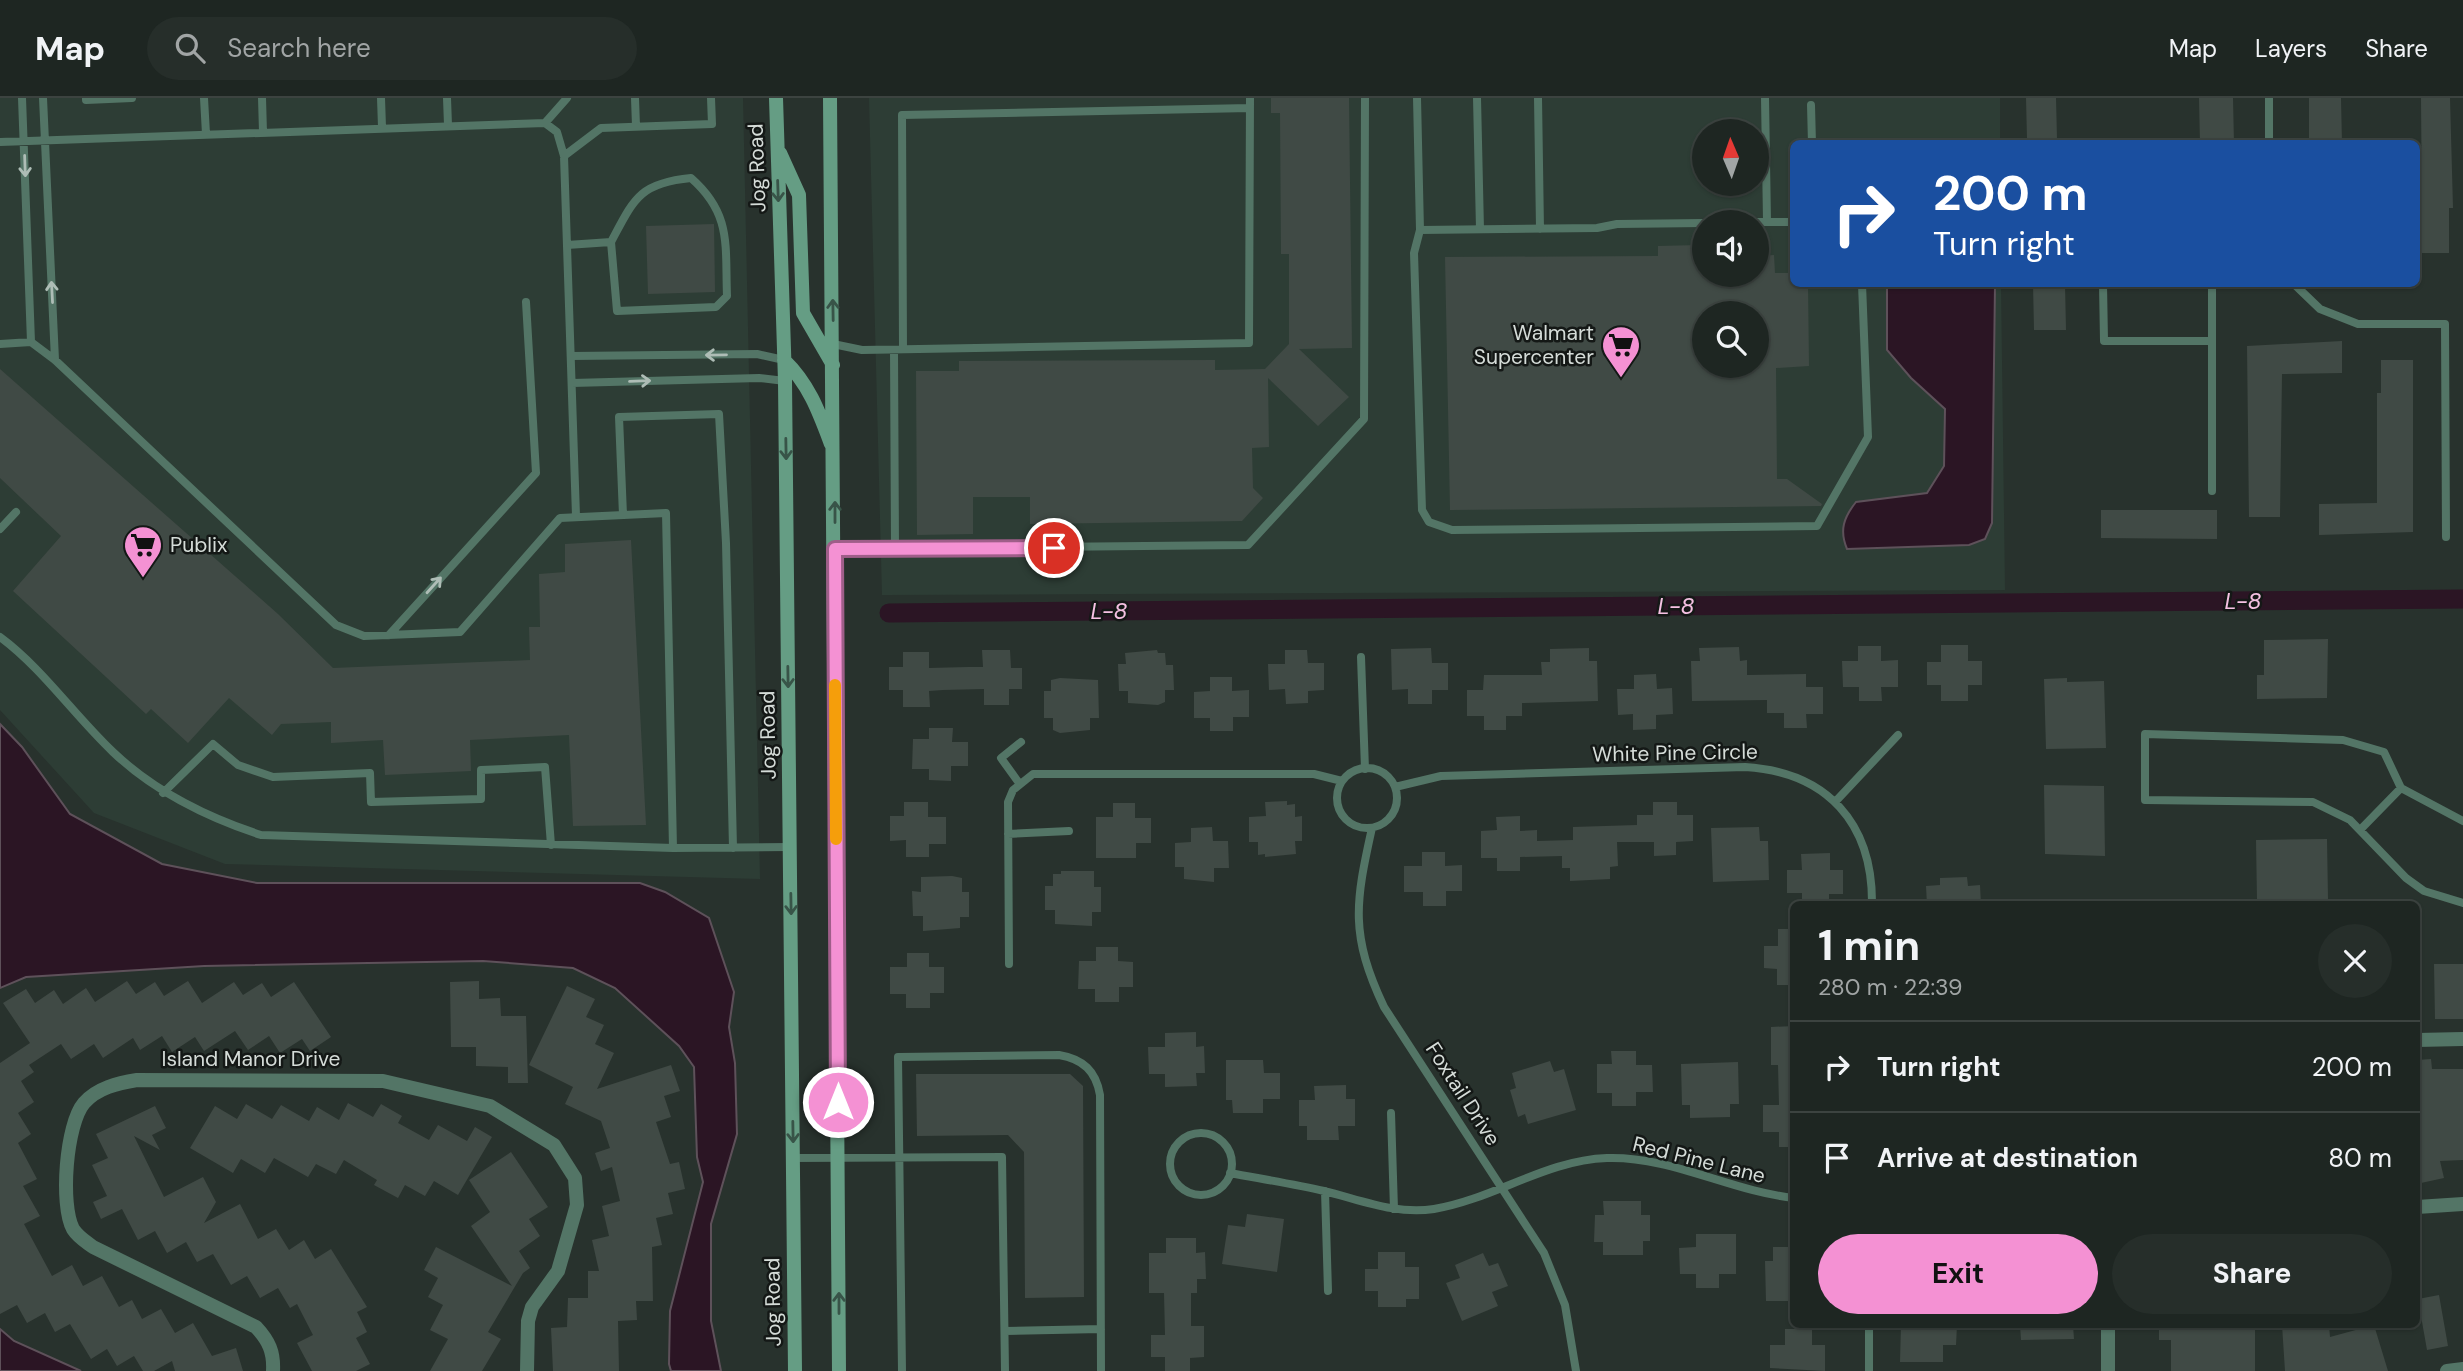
<!DOCTYPE html>
<meta charset="utf-8">
<style>
:root{--surface:#1e2622;--page:#262e2a;--text:#f1f3f6;--muted:#a1a5a5;--line:#3c4340;--accent:#f491d3}
body{margin:0;font-family:"DM Sans",sans-serif;background:var(--page);color:var(--text);height:100vh;display:flex;flex-direction:column;font-size:26px;white-space:nowrap}
*{box-sizing:border-box;margin:0}
p{font-size:23px;color:var(--muted)}
.icon{flex:none;width:38px;height:38px;fill:none;stroke:currentColor;stroke-width:2;stroke-linecap:round;stroke-linejoin:round}
.map{position:relative;flex:1;overflow:hidden}
.drawer{position:absolute;left:1790px;top:803px;width:630px;height:427px;display:flex;flex-direction:column;background:var(--surface);border-radius:10px;box-shadow:0 2px 5px #0004,0 0 0 2px var(--line)}
.drawer>*{flex:none}
.banner{position:absolute;left:1790px;top:42px;width:630px;height:147px;border-radius:10px;box-shadow:0 2px 5px #0004,0 0 0 2px var(--line);background:#1a4fa0;color:#fff;overflow:hidden}
.needle{width:46px;rotate:358deg}
.buttons{position:absolute;left:1692px;top:21px;display:grid;gap:14px}
.buttons a{display:grid;place-items:center;width:77px;height:77px;border-radius:50%;background:var(--surface);box-shadow:0 2px 5px #0004,0 0 0 2px var(--line);font-size:35px}
.pin{position:absolute;display:grid;place-items:center;width:60px;height:60px;color:#fff;margin:-30px;border:4px solid #fff;border-radius:50%;box-shadow:0 2px 7px #0007}
.me{position:absolute;width:77px;margin:-38px;rotate:0deg;stroke-linejoin:round;filter:drop-shadow(0 0 5px #0008)}
.turn{display:flex;align-items:center;gap:24px;height:147px;padding:0 28px;font-size:32px}
.turn .icon{width:91px;height:91px;stroke-width:2.5}
.turn b{display:block;font-size:49px;line-height:60px}
.round{display:grid;place-items:center;flex:none;width:74px;height:74px;border-radius:37px;background:var(--page)}
.overview{display:flex;align-items:center;justify-content:space-between;height:119px;padding:0 28px}
h1{font-size:42px;font-weight:700;line-height:52px}
.action{display:flex;gap:14px;margin-top:auto;padding:14px 28px}
.action a{flex:1;height:80px;border-radius:42px;background:var(--accent);color:#111;font-size:28px;font-weight:700;line-height:80px;text-align:center}
.action a+a{background:var(--page);color:var(--text)}
ul{padding:0;list-style:none}
li{display:flex;align-items:center;gap:21px;height:91px;padding:0 28px;border-top:2px solid var(--line)}
li div{flex:1}
li b{display:block;font-size:26px}
li em{font-style:normal}
header{display:flex;align-items:center;gap:42px;box-sizing:border-box;height:98px;padding:0 35px;background:var(--surface);border-bottom:2px solid var(--line)}
header strong{font-size:33px}
nav{display:flex;gap:38px;margin-inline-start:auto;font-size:24px}
.search{width:490px;height:63px;background:var(--page);display:flex;align-items:center;gap:18px;box-sizing:border-box;padding:0 24px;border-radius:38px;color:var(--muted);font-size:26px}
.map>svg:first-child{display:block}
.built{fill:#2d3d35;fill-rule:evenodd}
.water{fill:#2b1524;stroke:#5e515a;stroke-width:2}
.lines{fill:none;stroke-linecap:round;stroke-linejoin:round}
.canal{stroke:#2b1524;stroke-width:19}
.building{fill:#404a45;fill-rule:evenodd}
.service{stroke:#537566;stroke-width:8}
.minor{stroke:#537566;stroke-width:14}
.secondary{stroke:#659d84;stroke-width:14}
.oneway{stroke:#aebdb6}
.oneway2{stroke:#385448}
.route-casing{stroke:#9f5e89;stroke-width:18}
.route{stroke:#f491d3;stroke-width:12}
.slow{stroke:#f59e0b;stroke-width:12}
.labels{text-anchor:middle;dominant-baseline:central;stroke-width:5;stroke-linejoin:round;paint-order:stroke}
.street-label{font-size:21px;fill:#d5dcd8;stroke:#141816}
.poi-label{font-size:21px;fill:#d5dcd8;stroke:#141816;text-anchor:end}
.water-label{font-size:23px;font-style:italic;fill:#f6c1e3;stroke:#141816}
</style>
<header>
<strong>Map</strong>
<div class="search"><svg class="icon" aria-label="search" viewBox="0 0 24 24"><circle cx="10" cy="10" r="6"/><path d="M15 15l6 6"/></svg>Search here</div>
<nav><a>Map</a><a>Layers</a><a>Share</a></nav>
</header>
<div class="map">
<svg width="2463" height="1273" viewBox="0 0 2463 1273">
<rect width="100%" height="100%" fill="#28322d"/>
<path class="built" d="M0,0H743L760,781L225,766L94,715L0,612Z
M869,0H2000V45L1794,46V186H2001L2005,492L882,497ZM1704,33H1757V86H1704ZM1704,124H1757V177H1704ZM1704,215H1757V268H1704Z"/>
<path class="water" d="M1887,186H1995L1992,425L1985,441L1969,447L1847,451C1839,432 1844,419 1856,404L1927,395L1944,368L1945,311L1911,280L1887,252Z
M0,626L22,649L70,716L162,766L257,785H640L665,794L709,820L734,894L729,929L735,965L737,1036L711,1126V1223L721,1273H671L669,1266L670,1213L703,1084L697,1059L694,969L679,948L615,890L573,870L483,863L204,868L26,879L0,890Z
M0,1231L14,1243L81,1273H0Z"/>
<g class="lines">
<path class="canal" d="M889,515L2463,501"/>
</g>
<path class="building" d="M1271,0H1349L1352,250L1299,251L1349,299L1318,328L1268,280L1269,349L1252,350L1253,390L1263,400L1242,423L1030,426V399H973V436L917,437L916,273H959V263L1215,262V272L1265,271L1289,246V156H1281L1280,15H1271Z
M2026,0H2056L2057,41H2027Z
M2199,0H2233L2234,46H2200Z
M2309,0H2341L2342,46H2309Z
M2421,0H2450L2453,110H2449V155H2417V120H2422Z
M714,126L715,194L648,196L646,128Z
M1699,147V158H1704V177H1757V158L1774,157L1775,175H1794V186H1808L1809,268L1776,270L1777,381H1787L1822,406L1821,408L1450,412L1445,159L1658,158V148ZM1704,215H1757V268H1704Z
M2033,186H2065L2066,232H2034Z
M2342,243V275L2282,276L2280,419H2249L2247,248Z
M2381,262H2413V434L2319,437V406L2377,405V295H2381Z
M0,271L278,516L333,570L530,562L529,529H540L539,476L565,474V446L631,442L646,727L573,728L569,637L470,642L471,673L385,677L383,642L331,645V624L281,626L272,637L229,600L188,645L151,611L146,616L13,493L61,438L0,380Z
M2101,412H2217V441L2101,440Z
M2328,541L2327,600L2257,601V577H2264V542Z
M1941,547H1968V563H1982V587H1968V603H1941V587H1927V564H1941Z
M1858,548H1881V563L1898,562V589H1881L1882,603H1859V589H1843L1842,563H1858Z
M1739,549L1740,563L1747,562V577L1806,576V589H1823V616H1806L1807,630H1784V615H1767V602L1692,603L1691,563H1700L1699,550Z
M1431,550L1432,565H1448V592H1432V606H1408V591L1392,592L1391,551Z
M1589,550V563H1597L1598,603L1522,605V618H1506V632H1484V618H1467V592H1483L1484,577H1542L1541,564H1550V551Z
M982,552H1010L1011,570H1022V591H1009V607H984V591L943,592L929,593L930,609H903V592H889V569H903V554H929V570L968,569H983Z
M1157,552L1158,555H1165L1166,567H1173L1174,592H1165V604L1158,607L1128,605V593H1119L1118,566H1126L1125,555Z
M1285,552H1307L1308,565H1324V592L1308,593V605L1286,606L1285,591L1269,592L1268,566H1285Z
M1656,576L1657,591L1672,590L1673,616L1656,617V631L1633,632V616L1618,617L1617,591H1634V577Z
M1210,579H1232V593L1249,592V619H1233V633H1210V620H1194V594L1210,593Z
M1060,580L1098,582L1099,620H1090V632L1060,635L1053,632V620H1044V593H1051V582Z
M2067,580V584L2104,583L2106,650L2046,651L2044,581Z
M929,630H953L952,644H968V668H951V683L929,682V671H912L913,641H929Z
M2044,687L2104,688L2105,758L2045,756Z
M1287,703V707L1295,706V719L1302,718V743H1295L1296,756L1265,759V756L1258,757V744H1249V719L1266,718L1265,704Z
M904,704H928V719H946V746H929V759H906V742L890,743V718H904Z
M1653,704H1677V717H1693V743L1676,744V757L1654,758V744H1617L1618,768L1610,769V781L1570,783V770H1562V758L1520,759V773H1497V760H1481V733L1497,732L1496,719L1520,718V733L1537,732V743L1573,742V729L1637,727V717H1653Z
M1113,705H1135V720H1151V745H1136V760H1096V719H1113Z
M1212,729L1213,743H1228L1229,770H1214V784L1184,781V769H1175V745L1191,744V730Z
M1759,729L1760,743H1768L1769,782L1713,784L1711,730Z
M2327,741L2328,801L2257,802L2256,742Z
M1422,754H1445V768L1462,767V793H1446V808H1423V794H1404V768H1422Z
M1830,755V772H1843V796H1829V807H1802V795H1787V772H1802L1801,756Z
M1061,773H1094V789H1101V814H1092V828L1055,826V812H1045V788H1053V776H1061Z
M952,778L962,780V794H969V819H960V830L923,833V818H913L912,793L921,794V779Z
M1967,779L1968,788L1980,787L1981,807H1927L1926,788L1940,787V780Z
M1778,831H1794V887H1777V871L1764,870V848H1778Z
M1096,849H1118V863L1133,864V889H1119V904H1095V891H1078L1079,863H1096Z
M907,855H929V869H944V895H930V910H906V896H890V869H907Z
M2434,866H2463V921H2435Z
M127,883L136,896L155,884L164,898L188,883L202,905L234,884L243,897L262,885L271,899L294,884L331,939L310,953L302,941L280,955L269,938L248,952L235,933L204,953L195,939L172,954L162,938L140,952L133,940L103,960L94,946L71,961L61,946L29,967L34,974L21,983L34,1004L18,1015L31,1036L18,1045L37,1081L23,1088L40,1118L24,1126L52,1178L72,1167L83,1188L102,1178L119,1209L132,1202L142,1221L161,1211L175,1235L193,1225L212,1258L236,1250L243,1273H175L172,1263L154,1273H143L134,1258L117,1268L107,1251L91,1261L70,1226L55,1234L45,1215L27,1225L17,1207L0,1216V965L30,945L3,905L26,891L35,905L54,892L63,906L86,890L95,904Z
M479,883V901L500,900L501,918H526L528,985H508V969L476,968V949H451L450,884Z
M567,888L595,901L586,919L604,927L595,946L614,955L597,991L671,967L680,993L664,998L671,1019L656,1024L670,1066L679,1064L685,1091L668,1095L673,1116L656,1120L662,1147L652,1149L653,1203H636L637,1222L618,1223L619,1273H553L551,1230L567,1229L568,1200H588V1173H599L592,1142L609,1138L602,1108L620,1103L612,1069L601,1073L595,1055L610,1050L601,1023L565,1006L573,989L529,967Z
M1794,928V1049H1779V1034H1763V1007H1779L1778,967H1771V929Z
M1196,934V949L1204,948L1205,975H1196L1197,988L1165,989V976H1149L1148,949H1165V935Z
M1611,953H1636V967H1652L1653,994H1636V1008H1612V995H1597V966H1612Z
M2431,961L2432,971H2463V1062L2440,1063L2444,1080L2421,1085L2417,1064V962Z
M1226,962H1263L1264,975H1280V1001H1263V1015H1233L1232,1002H1226Z
M1550,963L1554,974L1564,971L1576,1012L1528,1026L1525,1016L1518,1019L1510,992L1516,990L1512,975Z
M1738,964L1739,1006H1730V1019L1690,1020V1007H1682L1681,966Z
M916,976H1070L1083,988L1084,1199L1025,1200L1024,1054L1008,1037L917,1038Z
M1346,987V1001H1355V1028H1338L1339,1042H1307V1028H1299V1002H1315L1314,988Z
M348,1005L373,1019L381,1006L402,1018L398,1025L429,1042L438,1027L467,1043L475,1029L492,1039L458,1097L434,1083L425,1098L405,1087L398,1100L374,1087L377,1082L344,1062L336,1076L316,1066L308,1079L274,1060L265,1075L241,1061L233,1075L190,1050L215,1008L237,1021L246,1006L272,1021L281,1007L309,1023L317,1009L339,1022Z
M155,1008L166,1030L152,1037L160,1052L134,1038L164,1099L203,1079L216,1104L204,1125L240,1106L258,1141L276,1131L289,1152L304,1142L315,1161L331,1151L367,1209L357,1214L367,1234L356,1240L370,1266L356,1273H312L297,1245L313,1237L297,1206L290,1210L278,1190L260,1200L247,1178L231,1187L213,1156L197,1164L186,1144L167,1155L155,1133L138,1142L122,1111L101,1121L93,1104L107,1098L92,1067L108,1060L96,1036Z
M511,1054L548,1109L529,1121L540,1138L519,1153L530,1170L523,1175L488,1234L501,1241L482,1273H430L448,1241L430,1232L443,1207L428,1199L438,1180L424,1172L436,1149L512,1188L471,1128L490,1114L469,1082Z
M1603,1103H1641V1117H1650V1143H1643V1157H1603V1144H1594L1595,1117H1604Z
M1247,1116L1284,1121L1277,1174L1222,1166L1228,1127L1245,1129Z
M1696,1136H1736V1176H1719V1190H1696V1176H1680L1679,1150L1696,1149Z
M1166,1140H1196V1155L1205,1154L1206,1181H1197V1195H1191V1228H1204V1259L1190,1260V1273H1165V1259H1151V1237H1165L1164,1195H1149V1155H1166Z
M1773,1149H1794V1203H1766L1765,1163H1773Z
M1378,1154H1405V1169H1419V1201H1406V1209H1378V1193H1365V1171H1378Z
M1483,1155L1489,1168L1498,1165L1508,1188L1492,1194L1498,1208L1462,1223L1446,1185L1460,1180L1455,1167Z
M2439,1197L2448,1248L2427,1252L2418,1201Z
M1901,1227H1957L1956,1247H1943V1264H1900Z
M2020,1227H2073L2074,1241L2021,1242Z
M2159,1227H2255V1273H2171V1242H2159Z
M2282,1227H2329L2330,1239L2374,1227L2388,1273H2285Z
M1785,1231H1812V1247H1825V1273L1770,1270V1247H1785Z"/>
<g class="lines">
<path class="service" d="M22,0L31,244
M43,0L55,262
M86,0V2L132,0
M204,0L206,36
M262,0L263,34
M381,0L382,29
M447,0L448,27
M635,0L636,28
M1417,0L1420,132L1414,155L1422,412L1429,424L1452,432L1817,428L1868,339L1862,186
M1477,0L1480,131
M1538,0L1540,131
M1765,0L1767,123
M2269,0V46
M1811,7L1812,46
M545,25L567,0
M0,44L545,25L557,34L564,58L576,418
M564,58L601,30L712,26L711,0
M1729,124H1794
M1420,132L1597,130L1617,126L1704,125
M567,147L611,144C634,101 639,85 691,80C732,116 725,147 727,198L716,209L617,213L611,144
M2103,186L2104,243H2212
M2212,186V393
M2294,186L2320,211L2358,226H2445L2446,439
M0,246L31,244L55,262L336,527L364,538L460,534L560,420L666,415L673,750L790,749
M833,246L862,252L1249,245L1250,0
M903,251L902,17L1250,10
M894,252L895,450
M572,258L757,256L784,262
M572,285L759,280L785,283
M623,417L619,319L719,316L726,445L733,750
M0,431L16,414
M835,451L1248,447L1364,321L1365,0
M389,537L536,375L526,204
M0,539C42,570 74,617 113,654C155,694 206,719 261,737L673,750
M1361,559L1365,671
M1337 700a30 30 0 1 1 60 0a30 30 0 1 1-60 0Z
M1019,685L1001,660L1021,644
M1395,689L1441,678L1745,669C1827,674 1873,725 1872,807
M163,695L213,646L238,667L273,679L370,675L371,704L481,701V672L545,669L551,747
M1835,704L1898,637
M2463,723L2401,690L2384,654L2343,642L2145,636V702L2313,704L2350,722L2406,780L2424,793L2463,805
M1372,730C1355,806 1350,837 1384,909L1544,1155L1565,1207L1576,1273
M2360,732L2401,690
M1008,736L1069,733
M1009,866L1008,704L1013,692L1033,676H1314L1342,683
M1391,1015L1394,1111
M1170 1066a31 31 0 1 1 62 0a31 31 0 1 1-62 0Z
M793,1060L1002,1059L1005,1273
M1230,1075C1262,1081 1293,1086 1324,1093C1361,1102 1396,1117 1434,1111C1494,1101 1546,1062 1607,1060C1671,1058 1730,1093 1794,1100
M1325,1093L1328,1193
M1869,1227V1273
M1005,1233L1101,1231
M902,1273L898,959L1059,957C1083,961 1096,973 1100,997L1101,1273"/>
<path class="minor" d="M2417,942L2463,941
M2417,1109L2463,1106
M273,1273C274,1254 269,1243 256,1229L93,1149C85,1143 78,1139 73,1131C60,1107 66,1026 84,1005C97,990 118,985 137,982L383,983L490,1008L554,1047L575,1080L577,1107L558,1173L532,1209L528,1223L527,1273
M2108,1273V1227
M2447,1273L2463,1271"/>
<path class="secondary" d="M776,0L785,283L795,1273
M830,0L839,1273
M780,55L799,97L803,215L833,267
M784,262C809,286 819,314 831,346"/>
</g>
<defs><path id="oneway-shaft" d="M-6 0H5M1.5-3L5.5 0L1.5 3" fill="none" stroke-width="1.6" stroke-linecap="round" stroke-linejoin="round" transform="scale(1.75)"/></defs>
<g class="oneway">
<use href="#oneway-shaft" transform="translate(25 68) rotate(88)"/>
<use href="#oneway-shaft" transform="translate(52 194) rotate(-93)"/>
<use href="#oneway-shaft" transform="translate(716 257) rotate(179)"/>
<use href="#oneway-shaft" transform="translate(640 283) rotate(-2)"/>
<use href="#oneway-shaft" transform="translate(434 487) rotate(-48)"/>
</g>
<g class="oneway2">
<use href="#oneway-shaft" transform="translate(778 93) rotate(88)"/>
<use href="#oneway-shaft" transform="translate(833 212) rotate(-91)"/>
<use href="#oneway-shaft" transform="translate(786 351) rotate(89)"/>
<use href="#oneway-shaft" transform="translate(835 414) rotate(-90)"/>
<use href="#oneway-shaft" transform="translate(788 579) rotate(89)"/>
<use href="#oneway-shaft" transform="translate(791 806) rotate(89)"/>
<use href="#oneway-shaft" transform="translate(793 1034) rotate(89)"/>
<use href="#oneway-shaft" transform="translate(839 1205) rotate(-90)"/>
</g>
<g class="lines">
<defs>
<path id="route" d="M838,1004L835,451L1054,450"/>
</defs>
<use href="#route" class="route-casing"/>
<use href="#route" class="route"/>
<path class="slow" d="M835,587L836,741"/>
</g>
<defs>
<symbol id="supermarket-pin" viewBox="-11 -11 22 30"><path d="M0 17L-7.5 6A9.5 9.5 0 1 1 7.5 6Z" fill="#f491d3" stroke="#141816"/><path d="M-6-5.5h2.5l.6 2H6L4.5 2H-2.5L-4.4-4H-6ZM-1.5 3.2a1.3 1.3 0 1 0 .1 0ZM3 3.2a1.3 1.3 0 1 0 .1 0Z" fill="#111"/></symbol>
</defs>
<g fill-rule="evenodd">
<use href="#supermarket-pin" x="1599" y="225" width="44" height="60"/>
<use href="#supermarket-pin" x="121" y="425" width="44" height="60"/>
</g>
<g class="labels">
<g class="street-label">
<text transform="translate(757 70) rotate(-92)">Jog Road</text>
<text transform="translate(768 637) rotate(-91)">Jog Road</text>
<text transform="translate(1675 655) rotate(-1)">White Pine Circle</text>
<text x="251" y="961">Island Manor Drive</text>
<text transform="translate(1463 996) rotate(57)">Foxtail Drive</text>
<text transform="translate(1699 1062) rotate(14)">Red Pine Lane</text>
<text transform="translate(773 1204) rotate(-91)">Jog Road</text>
</g>
<g class="poi-label">
<text x="1594" y="235">Walmart<tspan x="1594" dy="24">Supercenter</tspan></text>
<text x="170" y="447" text-anchor="start">Publix</text>
</g>
<g class="water-label">
<text x="2243" y="503">L-8</text>
<text x="1676" y="508">L-8</text>
<text x="1109" y="513">L-8</text>
</g>
</g>
</svg>
<div class="buttons">
<a><svg class="needle" viewBox="-14 -14 28 28"><path d="M0-13l5 13h-10z" fill="#e53935"/><path d="M0 13l5-13h-10z" fill="#a1a5a5"/></svg></a>
<a><svg class="icon" aria-label="sound" viewBox="0 0 24 24"><path d="M4 9h4l5-4v14l-5-4H4zM17 9q2 3 0 6"/></svg></a>
<a><svg class="icon" aria-label="search" viewBox="0 0 24 24"><circle cx="10" cy="10" r="6"/><path d="M15 15l6 6"/></svg></a>
</div>
<div class="pin" style="left:1054px;top:450px;background:#d93025"><svg class="icon" aria-label="arrive" viewBox="0 0 24 24"><path d="M6 21V4h12l-3 4 3 4H6"/></svg></div>
<svg class="me" style="left:838px;top:1004px" viewBox="-20 -20 40 40"><circle r="17" fill="#f491d3" stroke="#fff" stroke-width="3"/><path d="M0-11L8 9 0 5-8 9z" fill="#fff"/></svg>
<div class="banner">
<div class="turn"><svg class="icon" aria-label="right" viewBox="0 0 24 24"><path d="M7 20v-9h11M14 6l5 5-5 5"/></svg><div><b>200 m</b>Turn right</div></div>
</div>
<section class="drawer">
<div class="overview"><div><h1>1 min</h1><p>280 m · 22:39</p></div><a class="round"><svg class="icon" aria-label="close" viewBox="0 0 24 24"><path d="M6 6l12 12M18 6L6 18"/></svg></a></div>
<ul>
<li><svg class="icon" aria-label="right" viewBox="0 0 24 24"><path d="M7 20v-9h11M14 6l5 5-5 5"/></svg><div><b>Turn right</b></div><em>200 m</em></li>
<li><svg class="icon" aria-label="arrive" viewBox="0 0 24 24"><path d="M6 21V4h12l-3 4 3 4H6"/></svg><div><b>Arrive at destination</b></div><em>80 m</em></li>
</ul>
<div class="action"><a>Exit</a><a>Share</a></div>
</section>
</div>
